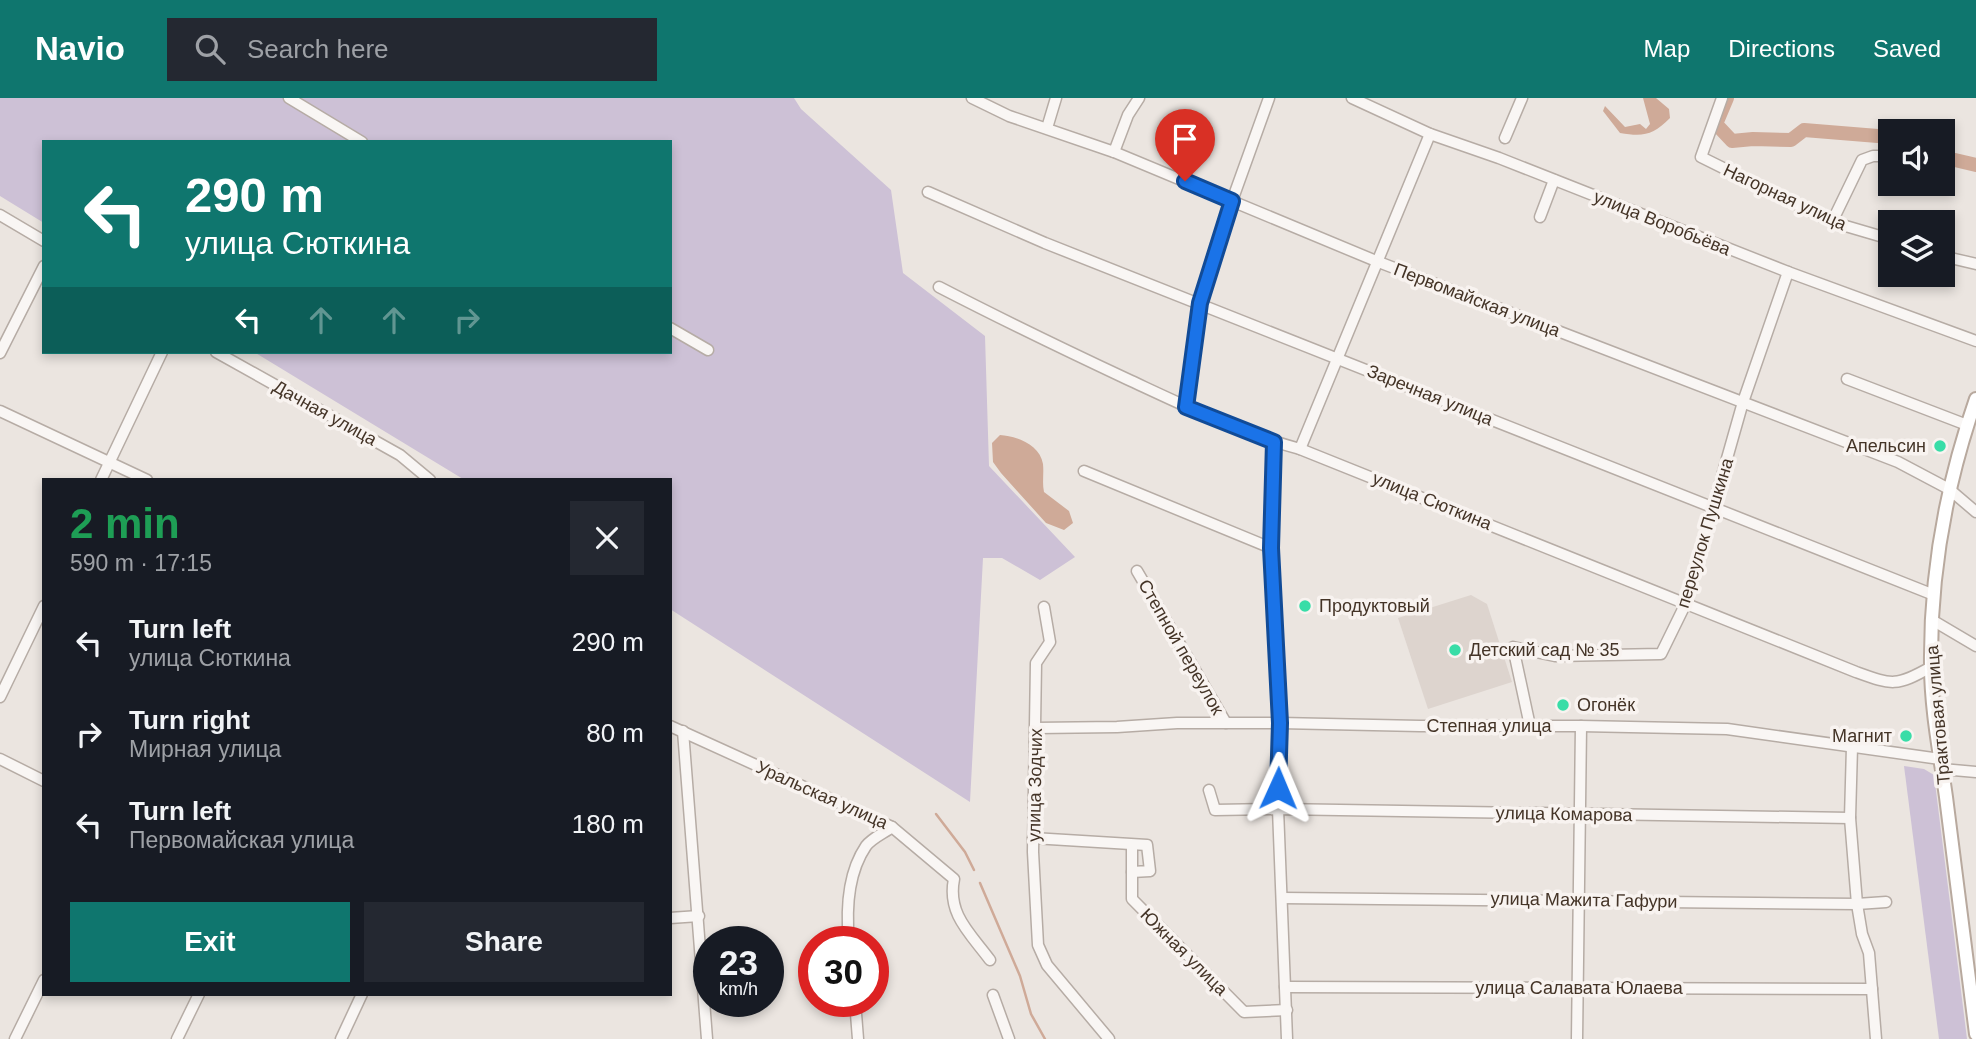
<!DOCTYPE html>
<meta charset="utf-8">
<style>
body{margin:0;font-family:Arial,sans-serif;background:#242831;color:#f1f3f6;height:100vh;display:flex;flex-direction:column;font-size:26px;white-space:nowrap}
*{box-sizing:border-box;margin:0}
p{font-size:23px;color:#9ea1a6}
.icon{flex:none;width:38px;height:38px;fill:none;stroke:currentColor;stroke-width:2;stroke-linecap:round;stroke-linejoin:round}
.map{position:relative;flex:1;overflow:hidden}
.side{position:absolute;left:42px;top:380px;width:630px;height:518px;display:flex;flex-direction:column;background:#171b24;border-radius:0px;box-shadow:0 4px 10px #0003}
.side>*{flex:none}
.hud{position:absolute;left:42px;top:42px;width:630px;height:214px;border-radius:0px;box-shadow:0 4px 10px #0003;background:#0f766e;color:#fff;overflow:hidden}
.tools{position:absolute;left:1878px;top:21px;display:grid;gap:14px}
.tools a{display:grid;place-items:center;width:77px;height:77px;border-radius:0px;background:#171b24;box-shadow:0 4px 10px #0003;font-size:35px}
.speed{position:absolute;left:693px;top:828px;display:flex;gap:14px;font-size:35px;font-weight:700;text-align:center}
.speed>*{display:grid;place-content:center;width:91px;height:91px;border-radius:50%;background:#171b24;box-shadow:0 4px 10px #0003;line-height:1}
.speed small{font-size:18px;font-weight:400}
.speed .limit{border:10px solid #d22;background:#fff;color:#111}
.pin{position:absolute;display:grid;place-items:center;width:60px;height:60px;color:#fff;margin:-72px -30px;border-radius:50% 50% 50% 0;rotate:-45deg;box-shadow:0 0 7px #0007}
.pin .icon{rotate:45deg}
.me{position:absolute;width:77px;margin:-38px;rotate:1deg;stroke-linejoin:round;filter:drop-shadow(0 0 5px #0008)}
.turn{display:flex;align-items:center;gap:24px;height:147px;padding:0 28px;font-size:32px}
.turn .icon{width:91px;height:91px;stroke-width:2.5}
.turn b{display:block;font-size:49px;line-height:60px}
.lanes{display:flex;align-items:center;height:66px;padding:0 28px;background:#0003;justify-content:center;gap:35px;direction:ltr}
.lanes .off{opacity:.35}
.round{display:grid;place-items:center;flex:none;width:74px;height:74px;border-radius:0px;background:#242831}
.head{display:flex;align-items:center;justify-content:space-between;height:119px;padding:0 28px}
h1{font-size:42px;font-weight:800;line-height:52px;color:#1e9e55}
.button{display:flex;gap:14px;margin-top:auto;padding:14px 28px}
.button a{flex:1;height:80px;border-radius:0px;background:#0f766e;color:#fff;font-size:28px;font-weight:800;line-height:80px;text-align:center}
.button a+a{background:#242831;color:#f1f3f6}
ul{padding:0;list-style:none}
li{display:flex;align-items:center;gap:21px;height:91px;padding:0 28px}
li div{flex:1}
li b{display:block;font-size:26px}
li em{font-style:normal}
header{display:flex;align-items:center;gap:42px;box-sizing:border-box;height:98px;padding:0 35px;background:#0f766e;color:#fff}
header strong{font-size:33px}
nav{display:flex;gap:38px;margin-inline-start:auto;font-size:24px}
.search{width:490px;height:63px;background:#242831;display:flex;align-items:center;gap:18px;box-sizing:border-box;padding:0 24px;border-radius:0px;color:#9ea1a6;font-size:26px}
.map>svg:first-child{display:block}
</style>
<header>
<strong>Navio</strong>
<div class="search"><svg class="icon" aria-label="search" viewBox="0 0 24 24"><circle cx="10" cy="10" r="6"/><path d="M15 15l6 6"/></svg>Search here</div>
<nav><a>Map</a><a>Directions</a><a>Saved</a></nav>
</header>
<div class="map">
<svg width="1976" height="941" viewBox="0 0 1976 941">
<rect width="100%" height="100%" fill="#ebe5e0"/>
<!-- built -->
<path fill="#ddd4ce" d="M1471,497L1487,506L1512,584L1428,611L1398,520Z"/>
<!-- green -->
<g fill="#cdc1d6">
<path d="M0,0H794L801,11L891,92L903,175L985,238L989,368L1075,459L1040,482L1002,460H983L970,704L670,511V382L463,381L254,254H670V44H44V125L0,98Z"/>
<path d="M1904,668L1924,671L1934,677L1967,941H1939Z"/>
</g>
<!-- water -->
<g fill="#cfaa98">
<path d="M1643,0H1656L1669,11L1670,20C1653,37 1644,39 1620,35L1603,13L1605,8L1625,29L1640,26L1646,31L1650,26Z"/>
<path d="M1000,337C1017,338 1040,347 1043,366C1044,376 1042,385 1044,394L1069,413L1073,425L1064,432L1046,425L1001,375L993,364L992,345Z"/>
</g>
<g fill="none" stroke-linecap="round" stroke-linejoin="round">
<!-- stream -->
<g stroke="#cfaa98" stroke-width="2.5">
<path d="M936,716L965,754L974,772"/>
<path d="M980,785L1020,878L1031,916L1045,941"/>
</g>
<!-- river -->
<g stroke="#cfaa98" stroke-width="14">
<path d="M1727,0L1716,26L1732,43L1753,41L1791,42L1804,32L1890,39"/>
<path d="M1942,59L1976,67"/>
</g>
<defs>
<g id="minor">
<path d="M289,0L362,44"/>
<path d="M972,0L1009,18L1114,54L1376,163L1898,364L1949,391L1976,414"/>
<path d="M1352,0L1430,36L1499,60L1788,174L1976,243"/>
<path d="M1722,0L1701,59L1832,124L1890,141"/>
<path d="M1047,30L1056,0"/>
<path d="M1505,40L1522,0"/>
<path d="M1114,54L1128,17L1139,0"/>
<path d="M928,94L1045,145L1934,497"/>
<path d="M0,117L44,143"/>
<path d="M1540,119L1554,82"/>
<path d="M1832,124L1862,62L1873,58H1890"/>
<path d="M1942,158L1976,166"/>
<path d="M939,189C1001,221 1063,251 1127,281C1183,307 1240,335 1300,351L1856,574C1892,587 1896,589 1931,569"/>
<path d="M670,230L708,252"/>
<path d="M216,254L400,357L430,382"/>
<path d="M0,255L44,168"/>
<path d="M1847,281L1967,327"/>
<path d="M1186,309L1200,205L1232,103L1269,0"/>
<path d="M0,313L147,382"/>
<path d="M1274,344L1271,450L1280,625L1278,711L1287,941"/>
<path d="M1300,351L1430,36"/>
<path d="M1084,373L1271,450"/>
<path d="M101,382L162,254"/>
<path d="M1137,473L1226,625"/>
<path d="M1044,509L1050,544L1036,565L1033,754L1038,847L1047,867L1109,941"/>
<path d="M1932,522L1976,548"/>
<path d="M0,599L44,508"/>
<path d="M670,628L892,729L954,781C947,816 970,835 990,862"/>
<path d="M1530,628L1513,549L1555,558L1661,556L1686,505L1743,304L1788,174"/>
<path d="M1036,630L1117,629L1177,625H1280L1420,628H1581L1727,631L1940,661"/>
<path d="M683,633L707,941"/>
<path d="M1852,649L1850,720L1857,806L1862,836L1869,855L1876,941"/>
<path d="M0,661L44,683"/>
<path d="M1942,671L1976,674"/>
<path d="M1209,692L1215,712L1278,711L1850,720"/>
<path d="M1033,740L1147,747L1150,773L1132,774"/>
<path d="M1132,748V801L1244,914L1287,912"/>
<path d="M1282,800L1857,806L1886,804"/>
<path d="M670,820L699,818"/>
<path d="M849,844C846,812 847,776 866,748C872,740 884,735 892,729"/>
<path d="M1285,889L1872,891"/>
<path d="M993,897L1009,941"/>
<path d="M855,903L858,941"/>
<path d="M15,941L44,882"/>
<path d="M177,941L199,896"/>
<path d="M341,941L362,896"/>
<path d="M1577,941L1581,628"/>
</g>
<path id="major" d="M1976,301C1946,387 1930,476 1931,567C1931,611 1940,656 1946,699C1956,778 1966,857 1976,936"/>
</defs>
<!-- minor casing -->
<use href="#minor" stroke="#b6aca5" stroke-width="13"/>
<!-- major casing -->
<use href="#major" stroke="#b8a99e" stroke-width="16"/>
<!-- minor -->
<use href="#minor" stroke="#f9f6f4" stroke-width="10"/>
<!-- major -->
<use href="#major" stroke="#fff" stroke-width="12"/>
</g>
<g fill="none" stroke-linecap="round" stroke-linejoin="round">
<defs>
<path id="route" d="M1185,83L1232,103L1200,205L1186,309L1274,344L1271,450L1280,625L1278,690"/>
</defs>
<!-- route casing -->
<use href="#route" stroke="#114b97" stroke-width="18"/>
<!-- route -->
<use href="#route" stroke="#1a73e8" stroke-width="12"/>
</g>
<!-- markers -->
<g fill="#38dda7" stroke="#f8f3f0" stroke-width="2.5">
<circle cx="1940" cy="348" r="7"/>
<circle cx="1305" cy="508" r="7"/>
<circle cx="1455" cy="552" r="7"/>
<circle cx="1563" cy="607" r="7"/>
<circle cx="1906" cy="638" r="7"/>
</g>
<g text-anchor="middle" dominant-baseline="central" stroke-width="7" stroke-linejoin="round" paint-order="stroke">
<!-- street labels -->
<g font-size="18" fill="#443427" stroke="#f8f3f0">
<text transform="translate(1785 99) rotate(25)">Нагорная улица</text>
<text transform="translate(1662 125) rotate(22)">улица Воробьёва</text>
<text transform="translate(1477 202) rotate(21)">Первомайская улица</text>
<text transform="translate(1430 297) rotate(22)">Заречная улица</text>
<text transform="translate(325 315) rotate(29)">Дачная улица</text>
<text transform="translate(1432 403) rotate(22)">улица Сюткина</text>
<text transform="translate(1705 435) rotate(-73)">переулок Пушкина</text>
<text transform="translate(1181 549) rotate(60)">Степной переулок</text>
<text transform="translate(1938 617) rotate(-95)">Трактовая улица</text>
<text x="1489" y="628">Степная улица</text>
<text transform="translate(1035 687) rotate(-89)">улица Зодчих</text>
<text transform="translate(822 697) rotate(24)">Уральская улица</text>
<text transform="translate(1564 716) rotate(1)">улица Комарова</text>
<text transform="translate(1584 802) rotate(1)">улица Мажита Гафури</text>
<text transform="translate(1184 854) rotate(45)">Южная улица</text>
<text x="1579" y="890">улица Салавата Юлаева</text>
</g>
<!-- poi labels -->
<g font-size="18" fill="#443427" stroke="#f8f3f0" text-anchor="start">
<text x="1926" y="348" text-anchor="end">Апельсин</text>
<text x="1319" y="508">Продуктовый</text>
<text x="1469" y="552">Детский сад № 35</text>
<text x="1577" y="607">Огонёк</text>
<text x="1892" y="638" text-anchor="end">Магнит</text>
</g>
</g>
</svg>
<div class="tools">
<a><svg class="icon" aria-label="sound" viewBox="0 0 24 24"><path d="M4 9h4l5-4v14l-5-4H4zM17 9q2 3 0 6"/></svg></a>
<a><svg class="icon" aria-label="layers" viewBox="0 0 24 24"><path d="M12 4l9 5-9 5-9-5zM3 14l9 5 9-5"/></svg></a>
</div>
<div class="speed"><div>23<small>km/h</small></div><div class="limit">30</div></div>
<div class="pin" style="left:1185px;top:83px;background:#d93025"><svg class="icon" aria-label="arrive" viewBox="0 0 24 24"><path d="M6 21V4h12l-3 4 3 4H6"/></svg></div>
<svg class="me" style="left:1278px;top:690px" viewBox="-20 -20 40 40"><path d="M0-17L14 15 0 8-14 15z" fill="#1a73e8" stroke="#fff" stroke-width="4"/></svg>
<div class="hud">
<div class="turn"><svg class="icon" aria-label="left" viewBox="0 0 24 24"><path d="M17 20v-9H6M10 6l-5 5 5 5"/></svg><div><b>290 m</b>улица Сюткина</div></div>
<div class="lanes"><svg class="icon" aria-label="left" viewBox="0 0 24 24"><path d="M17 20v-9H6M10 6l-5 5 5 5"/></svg><svg class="icon off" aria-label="ahead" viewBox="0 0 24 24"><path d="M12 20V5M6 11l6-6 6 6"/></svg><svg class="icon off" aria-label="ahead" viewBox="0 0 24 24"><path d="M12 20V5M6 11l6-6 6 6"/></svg><svg class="icon off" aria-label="right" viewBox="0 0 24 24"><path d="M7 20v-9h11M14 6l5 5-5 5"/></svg></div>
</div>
<section class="side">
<div class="head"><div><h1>2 min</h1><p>590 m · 17:15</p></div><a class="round"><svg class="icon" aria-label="close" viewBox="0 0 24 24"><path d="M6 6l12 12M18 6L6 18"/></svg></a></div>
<ul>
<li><svg class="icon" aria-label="left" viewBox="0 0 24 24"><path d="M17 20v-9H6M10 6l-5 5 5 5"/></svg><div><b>Turn left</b><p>улица Сюткина</p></div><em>290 m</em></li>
<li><svg class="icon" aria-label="right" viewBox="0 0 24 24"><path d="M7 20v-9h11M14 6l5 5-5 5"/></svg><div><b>Turn right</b><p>Мирная улица</p></div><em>80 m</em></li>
<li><svg class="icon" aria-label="left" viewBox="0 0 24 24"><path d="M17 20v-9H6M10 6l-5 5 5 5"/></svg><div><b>Turn left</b><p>Первомайская улица</p></div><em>180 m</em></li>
</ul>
<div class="button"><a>Exit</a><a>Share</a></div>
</section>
</div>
